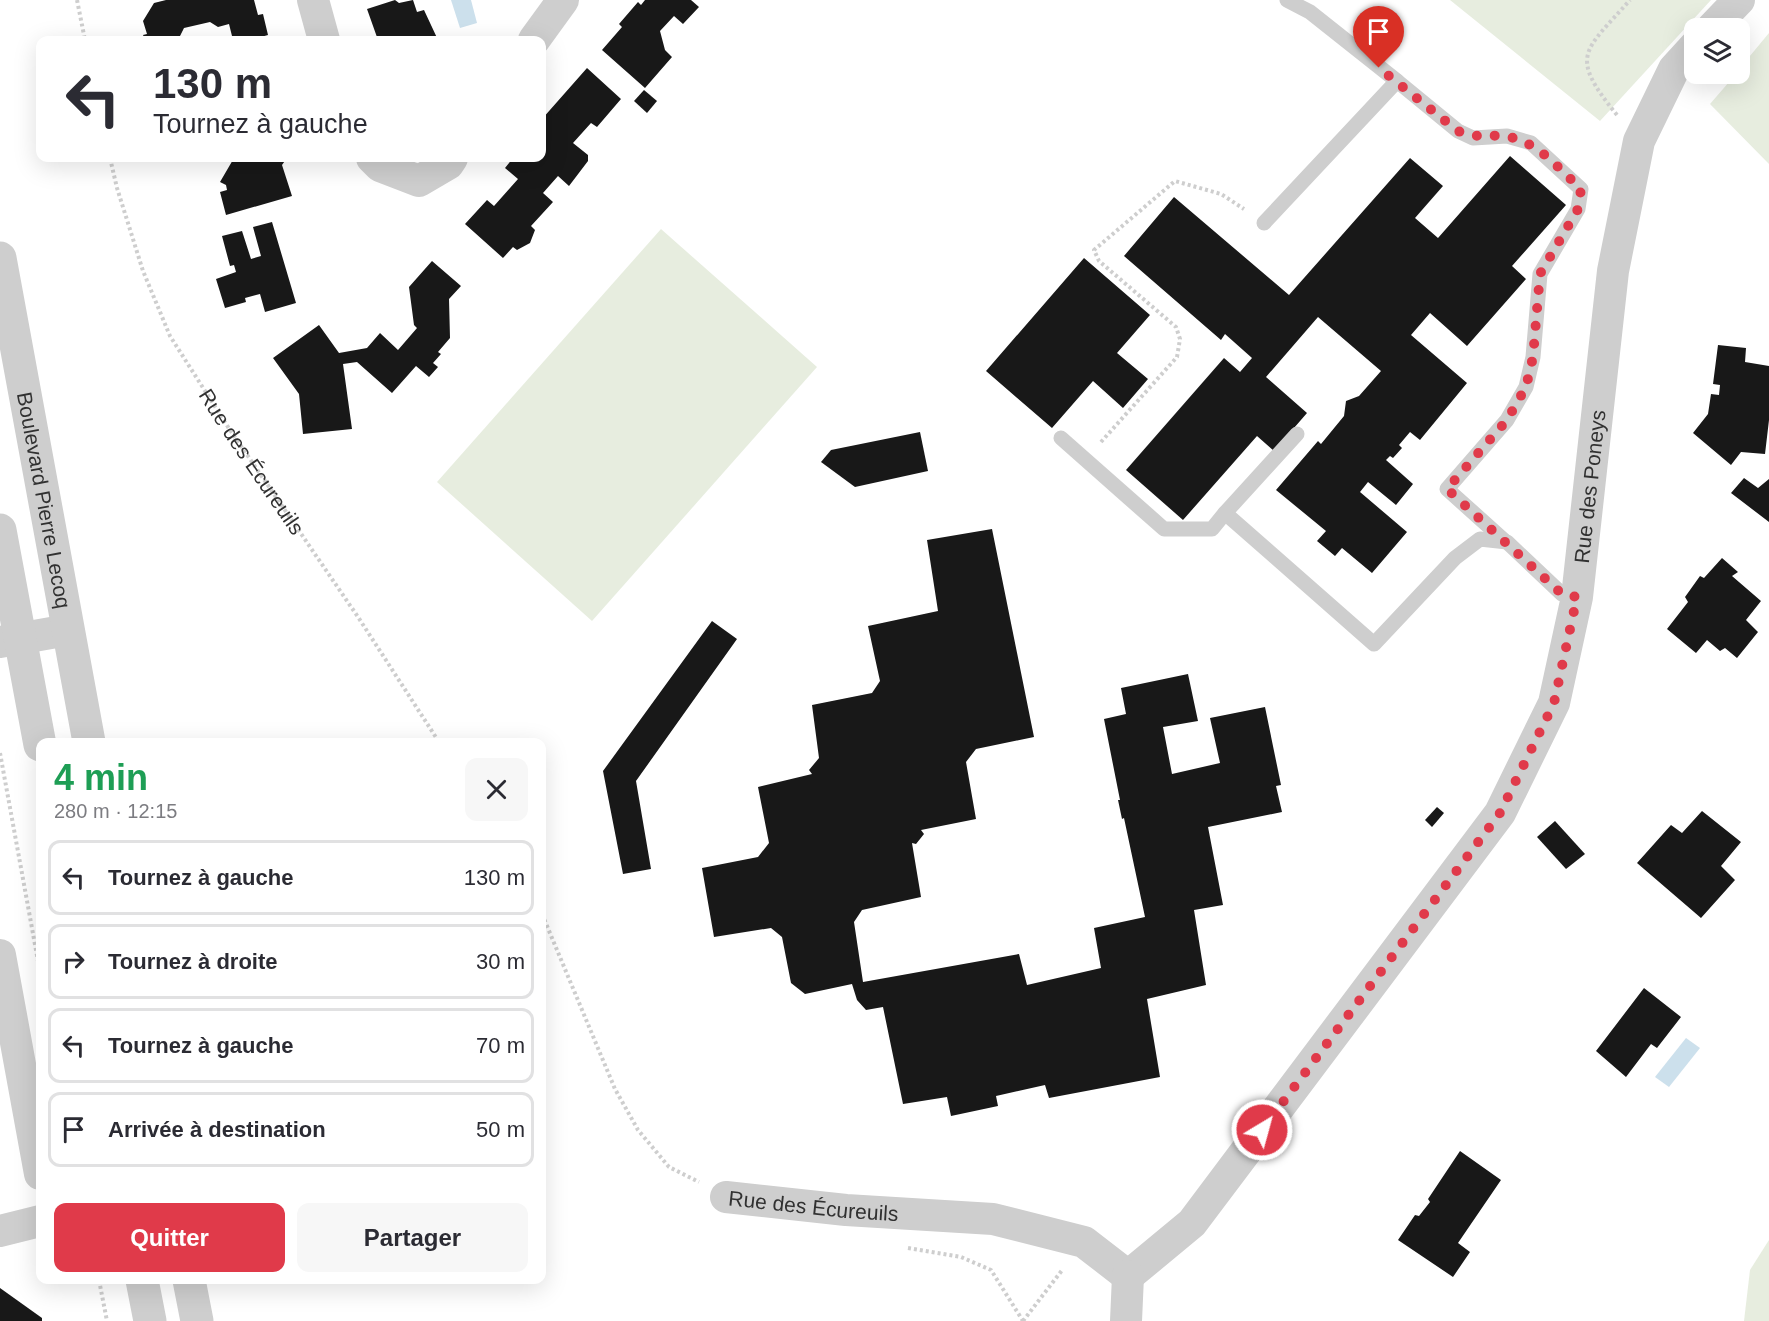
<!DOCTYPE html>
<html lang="fr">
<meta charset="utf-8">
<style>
body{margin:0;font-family:Arial,sans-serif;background:#f7f7f7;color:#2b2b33;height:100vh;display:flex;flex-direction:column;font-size:22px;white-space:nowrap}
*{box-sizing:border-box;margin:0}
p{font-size:20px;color:#7c7c81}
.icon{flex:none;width:33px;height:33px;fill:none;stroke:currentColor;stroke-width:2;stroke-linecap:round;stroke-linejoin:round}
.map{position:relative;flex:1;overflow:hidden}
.drawer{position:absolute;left:36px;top:738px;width:510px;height:546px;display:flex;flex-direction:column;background:#fff;border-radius:12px;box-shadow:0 6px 24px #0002}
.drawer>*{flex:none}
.hud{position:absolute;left:36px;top:36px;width:510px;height:126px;border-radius:12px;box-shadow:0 6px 24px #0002;background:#fff;color:#2b2b33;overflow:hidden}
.fabs{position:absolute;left:1684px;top:18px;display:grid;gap:12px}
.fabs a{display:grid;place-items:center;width:66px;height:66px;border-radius:12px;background:#fff;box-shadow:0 6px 24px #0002;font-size:30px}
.pin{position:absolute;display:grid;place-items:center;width:51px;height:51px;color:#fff;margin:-62px -26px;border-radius:50% 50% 50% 0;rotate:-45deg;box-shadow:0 0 6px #0007}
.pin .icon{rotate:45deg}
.me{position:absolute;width:66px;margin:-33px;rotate:37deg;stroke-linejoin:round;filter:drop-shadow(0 0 4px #0008)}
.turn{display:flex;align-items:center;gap:21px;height:126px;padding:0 18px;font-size:27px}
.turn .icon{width:78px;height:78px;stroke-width:2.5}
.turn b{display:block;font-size:42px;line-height:51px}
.round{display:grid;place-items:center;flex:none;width:63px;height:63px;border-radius:12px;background:#f7f7f7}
.head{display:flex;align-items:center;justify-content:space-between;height:102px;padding:0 18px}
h1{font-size:36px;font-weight:800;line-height:45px;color:#1e9e55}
.primary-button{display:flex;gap:12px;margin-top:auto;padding:12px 18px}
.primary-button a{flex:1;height:69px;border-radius:12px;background:#e03a4a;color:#fff;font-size:24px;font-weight:800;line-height:69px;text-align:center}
.primary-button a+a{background:#f7f7f7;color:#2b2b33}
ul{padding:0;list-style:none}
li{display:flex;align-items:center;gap:18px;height:75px;margin:0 12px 9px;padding:0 6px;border:3px solid #e1e1e2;border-radius:12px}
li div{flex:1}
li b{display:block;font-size:22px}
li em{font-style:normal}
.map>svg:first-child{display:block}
</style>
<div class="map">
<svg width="1769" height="1321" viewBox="0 0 1769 1321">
<rect width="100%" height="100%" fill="#fff"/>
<!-- green -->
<g fill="#e7eddf">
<path d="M1450,0H1711L1600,121Z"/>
<path d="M1769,33V164L1710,104L1736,74H1740V68Z"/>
<path d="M661,229L817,367L592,621L437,482Z"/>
<path d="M1769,1240V1321H1744L1750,1270Z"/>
</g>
<!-- water -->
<g fill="#cce0ec">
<path d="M451,0H471L477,23L460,28Z"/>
<path d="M1686,1038L1700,1048L1669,1087L1655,1077Z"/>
</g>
<!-- building -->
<g fill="#181818">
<path d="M166,0H254L258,15L263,14L268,35L250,40H233L229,24L218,27L210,22L184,28L178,40H145L143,35L147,34L143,21L154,3Z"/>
<path d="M395,0L399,3L413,0L417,12L424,10L438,40H378L367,9Z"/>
<path d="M645,0H691L699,7L683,24L674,16L660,31L665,50L672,57L645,88L602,50L622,27L619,24L638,2L641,5Z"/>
<path d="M587,68L621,99L597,127L591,123L573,143L588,155V161L569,186L558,176L543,193L553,202L531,226L535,230L530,243L517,250L513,247L503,258L465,224L487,200L494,206L518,179L505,168L513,158H542V140L545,137L542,134V119Z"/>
<path d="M644,90L657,101L647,113L634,101Z"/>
<path d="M1510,156L1566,205L1512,266L1526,279L1467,346L1430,313L1411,335L1467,383L1420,440L1410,432L1399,445L1402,448L1393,458L1390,456L1386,460L1413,484L1396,505L1368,482L1360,492L1407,532L1372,573L1342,548L1335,556L1317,541L1326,531L1276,490L1318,441L1321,444L1344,416L1346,401L1359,396L1381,371L1318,317L1266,377L1307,413L1274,451L1257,436L1183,520L1126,470L1224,358L1240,372L1252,358L1225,334L1221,340L1124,256L1174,197L1289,295L1410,158L1443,186L1415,218L1438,238Z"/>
<path d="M234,158H287L282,165L292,196L226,215L220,192L227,190L226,185L220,182Z"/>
<path d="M272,222L296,303L265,312L260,294L245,298L246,302L225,308L216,279L236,272L234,265L230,266L222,236L242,231L251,259L261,256L253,227Z"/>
<path d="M1084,258L1150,315L1117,353L1148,379L1123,408L1093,381L1052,428L986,371Z"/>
<path d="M432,261L461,286L449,299L450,338L438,352L441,354L433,363L438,367L429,377L416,366L392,393L357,362L343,364L352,429L303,434L299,394L273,358L319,325L339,353L367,348L380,333L398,350L417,328L414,325L409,287Z"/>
<path d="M1718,345L1746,348L1745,362L1769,366V420L1765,454L1741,452L1731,465L1693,433L1708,414L1711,394L1719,395L1720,385L1713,384Z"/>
<path d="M920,432L928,471L855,487L821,462L831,450Z"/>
<path d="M1744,478L1758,488L1769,479V522L1731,493Z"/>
<path d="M992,529L1034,737L976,749L966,762L976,819L921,830L924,834L916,844L912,843L921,897L862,910L854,922L863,982L1019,954L1027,985L1101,968L1094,928L1145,917L1124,818L1122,819L1118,800H1120L1104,719L1126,714L1121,688L1188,674L1198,721L1163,727L1172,774L1220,763L1210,718L1265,707L1281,785L1276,786L1282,812L1208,827L1223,905L1194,910L1206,985L1147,999L1160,1077L1049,1098L1045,1085L996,1096L998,1106L951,1116L947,1097L903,1104L883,1007L866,1010L857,1000L852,984L805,994L791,983L782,937L771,928L714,937L702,868L758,857L769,843L758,787L812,774L809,770L819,758L812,705L872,693L880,681L868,626L938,611L927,540Z"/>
<path d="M1722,558L1738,572L1732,576L1761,601L1746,620L1758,632L1737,658L1725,648L1720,651L1707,640L1696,653L1667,629L1688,602L1685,597L1700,576L1704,578Z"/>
<path d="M712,621L737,639L636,781L651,869L623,874L603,771Z"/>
<path d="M1437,807L1444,813L1432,827L1425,820Z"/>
<path d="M1702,811L1741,842L1721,866L1735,880L1701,918L1637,863L1671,825L1682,833Z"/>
<path d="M1555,821L1585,854L1566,869L1537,837Z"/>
<path d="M1644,988L1681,1017L1657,1048L1651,1044L1626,1077L1596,1051Z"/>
<path d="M1460,1151L1501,1180L1458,1243L1470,1252L1453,1277L1398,1240L1415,1215L1419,1216L1430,1202L1428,1199Z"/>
<path d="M0,1288L42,1318V1321H0Z"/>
</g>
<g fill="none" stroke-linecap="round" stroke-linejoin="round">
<!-- path -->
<g stroke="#cecece" stroke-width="4" stroke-dasharray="3 3" stroke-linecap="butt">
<path d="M77,0L85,40"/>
<path d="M1617,115C1568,55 1584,52 1630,0"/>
<path id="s1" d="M110,158L117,188L143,271L170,336L228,427L358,617L439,742"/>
<path d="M1101,442L1177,357L1180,339L1176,327L1099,261L1094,250L1175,181L1221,194L1244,209"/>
<path d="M0,753L40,972"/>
<path d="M542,914L615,1089L638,1130L669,1167L699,1182"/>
<path d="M908,1248L961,1257L991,1270L1023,1321"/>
<path d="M99,1280L107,1321"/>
<path d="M1023,1321L1063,1269"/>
</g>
<!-- service -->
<g stroke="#cecece" stroke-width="15">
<path d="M1287,0L1310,12L1397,81"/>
<path d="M1264,223L1397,81L1458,131L1473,138L1507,136L1531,143L1581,189L1578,209L1540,274L1533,357L1526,387L1507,420L1447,489L1506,542"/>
<path d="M1297,434L1225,513L1374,644L1455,558L1480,539L1507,542L1562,594L1577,597"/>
<path d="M1061,438L1164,529H1212L1225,513"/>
</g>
<!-- minor -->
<g stroke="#cecece" stroke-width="32">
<path d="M313,0L324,40"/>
<path d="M1712,28L1739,0"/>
<path d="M534,40L563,0"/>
<path d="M372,158L380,166L419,181L448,164L452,158"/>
<path d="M0,642L68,630"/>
<path d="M0,955L40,1174"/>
<path id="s2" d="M726,1197L846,1210L993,1219L1084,1242L1128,1276"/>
<path d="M0,1231L40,1221"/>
<path id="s3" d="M1128,1276L1192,1223L1500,813L1554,703L1577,597L1613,271L1639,141L1674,69L1695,46"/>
<path d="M1126,1321L1128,1276"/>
</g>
<!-- tertiary -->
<g stroke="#cecece" stroke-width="33">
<path id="s4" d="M0,258L89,742"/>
<path d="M0,530L40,745"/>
<path d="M142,1280L150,1321"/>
<path d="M189,1280L197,1321"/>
</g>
</g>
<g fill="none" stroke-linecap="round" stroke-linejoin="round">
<!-- route -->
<path stroke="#e03a4a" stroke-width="10" stroke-dasharray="0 18" d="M1262,1130L1500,813L1554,703L1577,597L1562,594L1447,489L1507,420L1526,387L1533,357L1540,274L1578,209L1581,189C1559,169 1539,143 1509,137C1490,133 1478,140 1458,131L1379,68"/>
</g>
<g text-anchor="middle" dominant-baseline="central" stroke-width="6" stroke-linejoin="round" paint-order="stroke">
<!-- street labels -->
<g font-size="21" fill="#313131" stroke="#fff">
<text stroke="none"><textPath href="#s1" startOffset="338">Rue des Écureuils</textPath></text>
<text stroke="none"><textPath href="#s3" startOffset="938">Rue des Poneys</textPath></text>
<text stroke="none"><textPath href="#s4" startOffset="246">Boulevard Pierre Lecoq</textPath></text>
<text stroke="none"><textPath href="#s2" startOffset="88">Rue des Écureuils</textPath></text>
</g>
</g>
</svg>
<div class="fabs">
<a><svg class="icon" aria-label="layers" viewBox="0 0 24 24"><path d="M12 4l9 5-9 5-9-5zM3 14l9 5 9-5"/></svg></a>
</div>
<div class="pin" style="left:1379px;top:68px;background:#d93025"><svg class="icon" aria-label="arrive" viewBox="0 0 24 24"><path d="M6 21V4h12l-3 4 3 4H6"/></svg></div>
<svg class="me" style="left:1262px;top:1130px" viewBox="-20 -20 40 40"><circle r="17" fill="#e03a4a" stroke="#fff" stroke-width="3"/><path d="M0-11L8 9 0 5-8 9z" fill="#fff"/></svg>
<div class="hud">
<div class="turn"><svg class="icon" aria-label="left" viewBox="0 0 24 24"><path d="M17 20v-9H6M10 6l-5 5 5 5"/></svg><div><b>130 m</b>Tournez à gauche</div></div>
</div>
<section class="drawer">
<div class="head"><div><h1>4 min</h1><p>280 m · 12:15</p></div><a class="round"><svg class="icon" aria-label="close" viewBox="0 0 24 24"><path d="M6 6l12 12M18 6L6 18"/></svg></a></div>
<ul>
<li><svg class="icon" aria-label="left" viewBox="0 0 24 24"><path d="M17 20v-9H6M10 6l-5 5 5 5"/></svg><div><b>Tournez à gauche</b></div><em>130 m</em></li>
<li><svg class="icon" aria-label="right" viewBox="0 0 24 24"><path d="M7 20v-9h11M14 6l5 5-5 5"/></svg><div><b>Tournez à droite</b></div><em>30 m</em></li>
<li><svg class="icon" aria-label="left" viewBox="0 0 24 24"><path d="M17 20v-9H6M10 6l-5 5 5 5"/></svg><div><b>Tournez à gauche</b></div><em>70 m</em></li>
<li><svg class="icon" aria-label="arrive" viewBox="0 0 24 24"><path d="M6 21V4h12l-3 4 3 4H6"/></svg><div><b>Arrivée à destination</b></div><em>50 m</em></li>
</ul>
<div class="primary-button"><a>Quitter</a><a>Partager</a></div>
</section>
</div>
